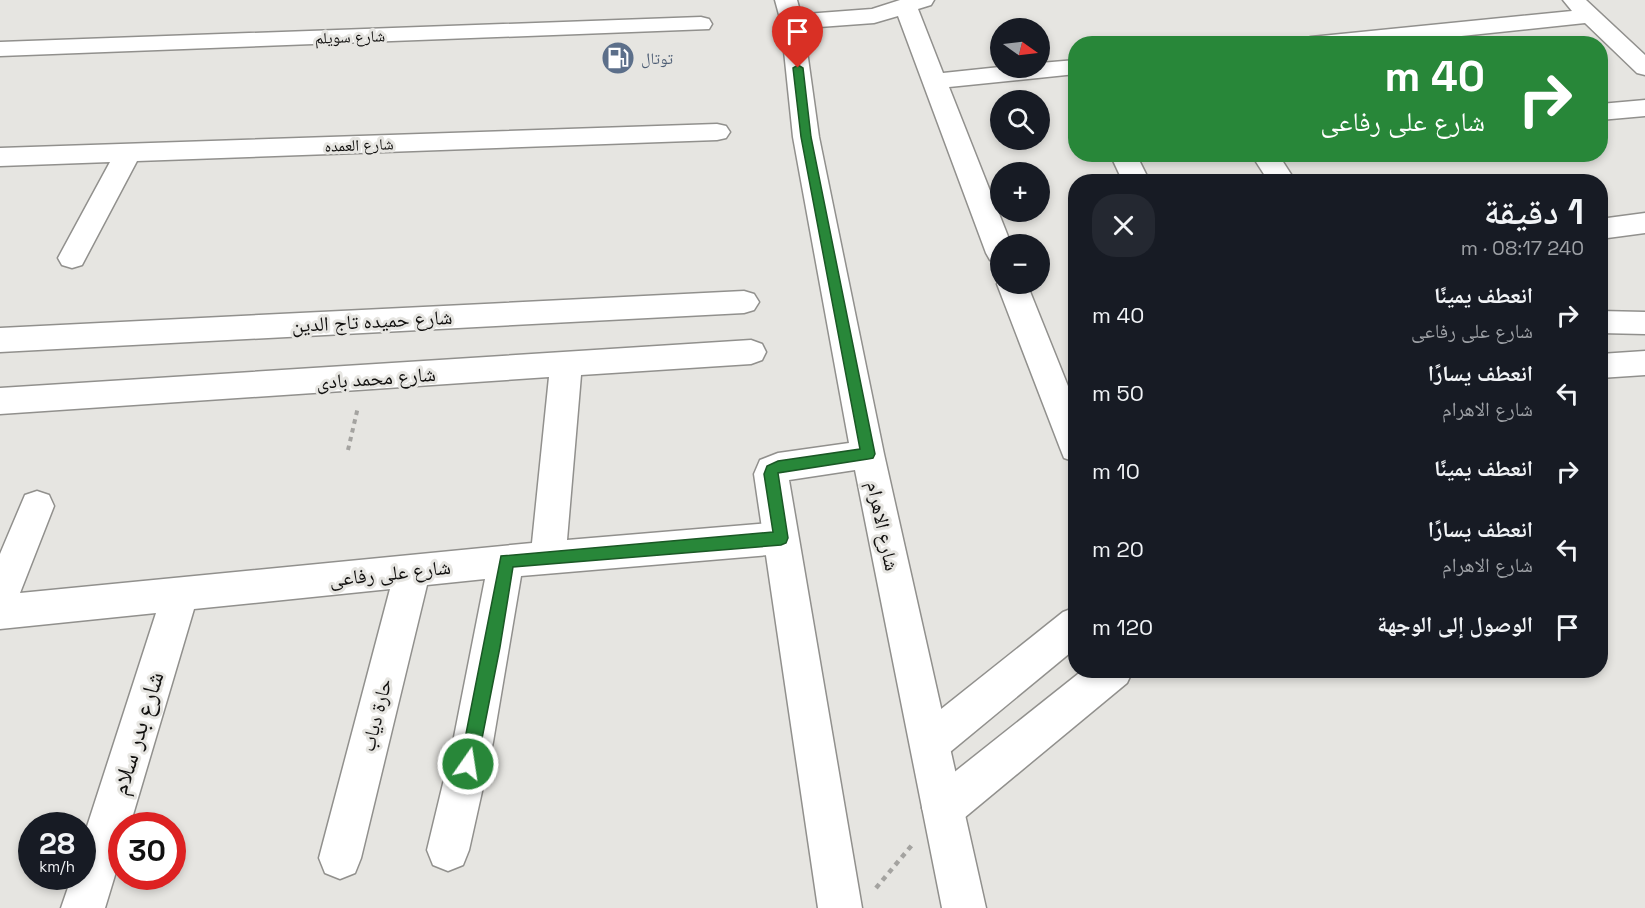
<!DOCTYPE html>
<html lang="ar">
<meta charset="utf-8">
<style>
body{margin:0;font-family:"Space Grotesk","Noto Naskh Arabic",sans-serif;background:#242831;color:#f1f3f6;direction:rtl;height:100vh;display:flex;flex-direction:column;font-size:22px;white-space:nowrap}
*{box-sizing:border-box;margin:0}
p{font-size:20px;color:#9ea1a6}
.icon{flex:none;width:33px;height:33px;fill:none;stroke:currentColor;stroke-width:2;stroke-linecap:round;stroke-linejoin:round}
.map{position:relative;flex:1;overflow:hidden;direction:ltr}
.side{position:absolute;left:1068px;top:174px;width:540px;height:504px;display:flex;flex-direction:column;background:#171b24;border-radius:24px;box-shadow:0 3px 9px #0003;direction:rtl}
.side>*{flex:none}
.guide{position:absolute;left:1068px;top:36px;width:540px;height:126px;border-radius:24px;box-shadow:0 3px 9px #0003;direction:rtl;background:#288739;color:#fff;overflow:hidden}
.needle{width:39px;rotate:104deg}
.buttons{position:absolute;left:990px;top:18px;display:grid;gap:12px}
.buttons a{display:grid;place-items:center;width:60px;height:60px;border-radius:50%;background:#171b24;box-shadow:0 3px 9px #0003;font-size:30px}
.speed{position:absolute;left:18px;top:812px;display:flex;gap:12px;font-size:30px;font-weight:700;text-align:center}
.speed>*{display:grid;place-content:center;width:78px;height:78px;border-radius:50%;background:#171b24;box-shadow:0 3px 9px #0003;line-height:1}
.speed small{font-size:15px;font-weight:400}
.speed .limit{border:9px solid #d22;background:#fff;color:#111}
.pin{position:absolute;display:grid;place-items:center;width:51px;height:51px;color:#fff;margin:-62px -26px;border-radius:50% 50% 50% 0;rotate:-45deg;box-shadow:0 0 6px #0007}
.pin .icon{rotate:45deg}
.me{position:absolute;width:66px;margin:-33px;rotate:13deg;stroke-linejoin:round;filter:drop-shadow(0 0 4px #0008)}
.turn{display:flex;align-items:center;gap:21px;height:126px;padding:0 24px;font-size:27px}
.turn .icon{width:78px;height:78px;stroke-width:2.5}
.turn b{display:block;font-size:42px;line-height:51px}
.round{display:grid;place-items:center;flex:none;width:63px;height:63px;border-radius:24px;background:#242831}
.overview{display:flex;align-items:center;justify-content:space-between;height:102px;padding:0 24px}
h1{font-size:36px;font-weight:600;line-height:45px}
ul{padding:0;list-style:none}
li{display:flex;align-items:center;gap:18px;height:78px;padding:0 24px}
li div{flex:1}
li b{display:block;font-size:22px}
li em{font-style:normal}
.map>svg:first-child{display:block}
</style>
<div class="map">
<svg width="1645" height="908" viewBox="0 0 1645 908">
<rect width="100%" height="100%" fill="#e6e5e1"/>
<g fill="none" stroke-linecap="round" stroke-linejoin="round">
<defs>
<g id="minor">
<path d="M900,0H934L931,5L918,9L943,73L1000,67L1040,68V63L1076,60V74L949,87L1011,244H1000V263L990,260L986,253L898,16L874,23L792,29L784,27L781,22L784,17L792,15L872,9Z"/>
<path d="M1563,0H1586L1645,55V75L1637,73L1585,23L1385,44H1300L1303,39L1311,37L1572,11Z"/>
<path d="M701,17L709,19L712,24L709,29L0,56V42Z"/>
<path d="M1645,100V116L1600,120V104Z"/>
<path d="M717,124L726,126L730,132L726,138L717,140L137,161L82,265L72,268L62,265L58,258L110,162L0,166V148Z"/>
<path d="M1110,154H1136L1150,182H1123Z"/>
<path d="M1251,154H1278L1296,182H1269Z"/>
<path d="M1645,213V233L1600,239V219Z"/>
<path d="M1000,279V284H1027L1076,406V462L1064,458L1060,448L997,284Z"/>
<path d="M744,291L754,294L759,302L754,310L744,313L0,352V328Z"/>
<path d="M1600,311L1645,312V334L1600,333Z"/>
<path d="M751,340L762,344L766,352L762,360L751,364L581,375L567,540L781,522L793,527L798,538L793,549L781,554L521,576L493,742L469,850L463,865L448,871L433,865L427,850L453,742L485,579L427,585L361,858L355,873L340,879L325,873L319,858L390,589L194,609L130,825H122V852L105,908H61L72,876H82V842L156,613L0,629V554L25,495L37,491L49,495L54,506L20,593L532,543L549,377L0,414V388Z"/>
<path d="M1645,351V375L1600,378V354Z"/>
<path d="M1076,607V648L944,757L930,763L916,757L910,743L916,729L1063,612Z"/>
<path d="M1083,670H1133L1127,683L958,823L943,829L928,823L922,808L928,793Z"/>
</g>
<path id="major" d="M775,0H797L803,22L819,137L884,454L986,908H942L855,470L789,480L862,908H818L754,474L760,460L778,453L849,443L793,137L781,22Z"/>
</defs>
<!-- minor casing -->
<use href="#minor" stroke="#91908d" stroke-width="3"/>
<!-- major casing -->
<use href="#major" stroke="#91908d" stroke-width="3"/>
<!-- path-far1 -->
<path stroke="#a4a3a0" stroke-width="4" stroke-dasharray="4.5 4.5" stroke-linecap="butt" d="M348,450L358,407"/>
<!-- path -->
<path stroke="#a4a3a0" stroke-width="4.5" stroke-dasharray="5 5" stroke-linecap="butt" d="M876,888L912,845"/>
<!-- minor -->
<use href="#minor" fill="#fff" fill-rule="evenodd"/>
<!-- major -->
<use href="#major" fill="#fff" fill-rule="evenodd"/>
</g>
<!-- route -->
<path fill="#288739" stroke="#1a5825" stroke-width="1.5" d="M798,65L803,68L811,137L875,454L873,458L868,459L778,473L788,538L786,543L781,545L513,567L500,647L477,764L474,770L468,772L462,770L460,764L501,556L773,532L764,474L767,466L778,461L860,449L801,137L793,68Z"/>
<!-- icons -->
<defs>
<symbol id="fuel-disc" viewBox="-11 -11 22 22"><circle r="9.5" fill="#5c6f8a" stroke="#e6e5e1"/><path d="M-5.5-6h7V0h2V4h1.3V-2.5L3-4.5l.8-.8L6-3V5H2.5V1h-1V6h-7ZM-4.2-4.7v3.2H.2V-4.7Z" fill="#fff"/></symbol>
</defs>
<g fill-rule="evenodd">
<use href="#fuel-disc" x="599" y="39" width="38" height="38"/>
</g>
<g text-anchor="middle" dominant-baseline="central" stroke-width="6" stroke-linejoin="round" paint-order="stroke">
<!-- far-street labels -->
<g font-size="16" fill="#100f0e" stroke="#e6e5e1">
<text transform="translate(350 37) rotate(-2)">شارع سويلم</text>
<text transform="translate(359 145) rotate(-2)">شارع العمده</text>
</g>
<!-- far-service labels -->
<g font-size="16" fill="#4e5e75" stroke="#e6e5e1" text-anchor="start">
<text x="641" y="58">توتال</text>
</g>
<!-- street labels -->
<g font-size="20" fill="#100f0e" stroke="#e6e5e1">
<text transform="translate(372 321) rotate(-3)">شارع حميده تاج الدين</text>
<text transform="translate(376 378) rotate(-4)">شارع محمد بادى</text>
<text transform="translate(883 526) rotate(78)">شارع الاهرام</text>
<text transform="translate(390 573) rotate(-6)">شارع على رفاعى</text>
<text transform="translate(376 715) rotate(-76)">حارة دياب</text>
</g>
<!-- near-street labels -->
<g font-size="24" fill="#100f0e" stroke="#e6e5e1">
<text transform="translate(137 733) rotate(-73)">شارع بدر سلام</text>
</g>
</g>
</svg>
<div class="buttons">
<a><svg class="needle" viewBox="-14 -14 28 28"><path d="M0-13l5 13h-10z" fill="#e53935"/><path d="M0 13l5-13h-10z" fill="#9ea1a6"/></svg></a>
<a><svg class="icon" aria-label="search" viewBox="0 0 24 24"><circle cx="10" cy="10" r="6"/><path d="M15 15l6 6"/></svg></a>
<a>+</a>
<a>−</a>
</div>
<div class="speed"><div>28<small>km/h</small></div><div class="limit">30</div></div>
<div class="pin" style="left:798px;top:68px;background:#d93025"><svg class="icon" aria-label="arrive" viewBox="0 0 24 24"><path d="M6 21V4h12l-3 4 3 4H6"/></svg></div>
<svg class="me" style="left:468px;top:764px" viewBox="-20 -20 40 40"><circle r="17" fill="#288739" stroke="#fff" stroke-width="3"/><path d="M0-11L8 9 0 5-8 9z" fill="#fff"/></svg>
<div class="guide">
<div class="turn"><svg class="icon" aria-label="right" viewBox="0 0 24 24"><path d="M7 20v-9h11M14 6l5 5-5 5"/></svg><div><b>40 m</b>شارع على رفاعى</div></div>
</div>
<section class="side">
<div class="overview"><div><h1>1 دقيقة</h1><p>240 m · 08:17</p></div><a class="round"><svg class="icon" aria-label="close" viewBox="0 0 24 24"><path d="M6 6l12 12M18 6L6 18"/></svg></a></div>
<ul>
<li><svg class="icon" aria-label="right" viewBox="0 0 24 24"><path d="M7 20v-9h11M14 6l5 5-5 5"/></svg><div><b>انعطف يمينًا</b><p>شارع على رفاعى</p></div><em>40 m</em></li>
<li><svg class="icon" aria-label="left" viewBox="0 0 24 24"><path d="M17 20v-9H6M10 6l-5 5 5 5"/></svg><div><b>انعطف يسارًا</b><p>شارع الاهرام</p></div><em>50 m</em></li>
<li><svg class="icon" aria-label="right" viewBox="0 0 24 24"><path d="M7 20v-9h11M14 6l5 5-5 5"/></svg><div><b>انعطف يمينًا</b></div><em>10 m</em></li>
<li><svg class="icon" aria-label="left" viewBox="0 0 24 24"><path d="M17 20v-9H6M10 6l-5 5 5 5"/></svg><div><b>انعطف يسارًا</b><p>شارع الاهرام</p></div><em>20 m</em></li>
<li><svg class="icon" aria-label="arrive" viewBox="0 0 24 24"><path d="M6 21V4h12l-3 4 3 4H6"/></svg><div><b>الوصول إلى الوجهة</b></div><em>120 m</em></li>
</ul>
</section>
</div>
